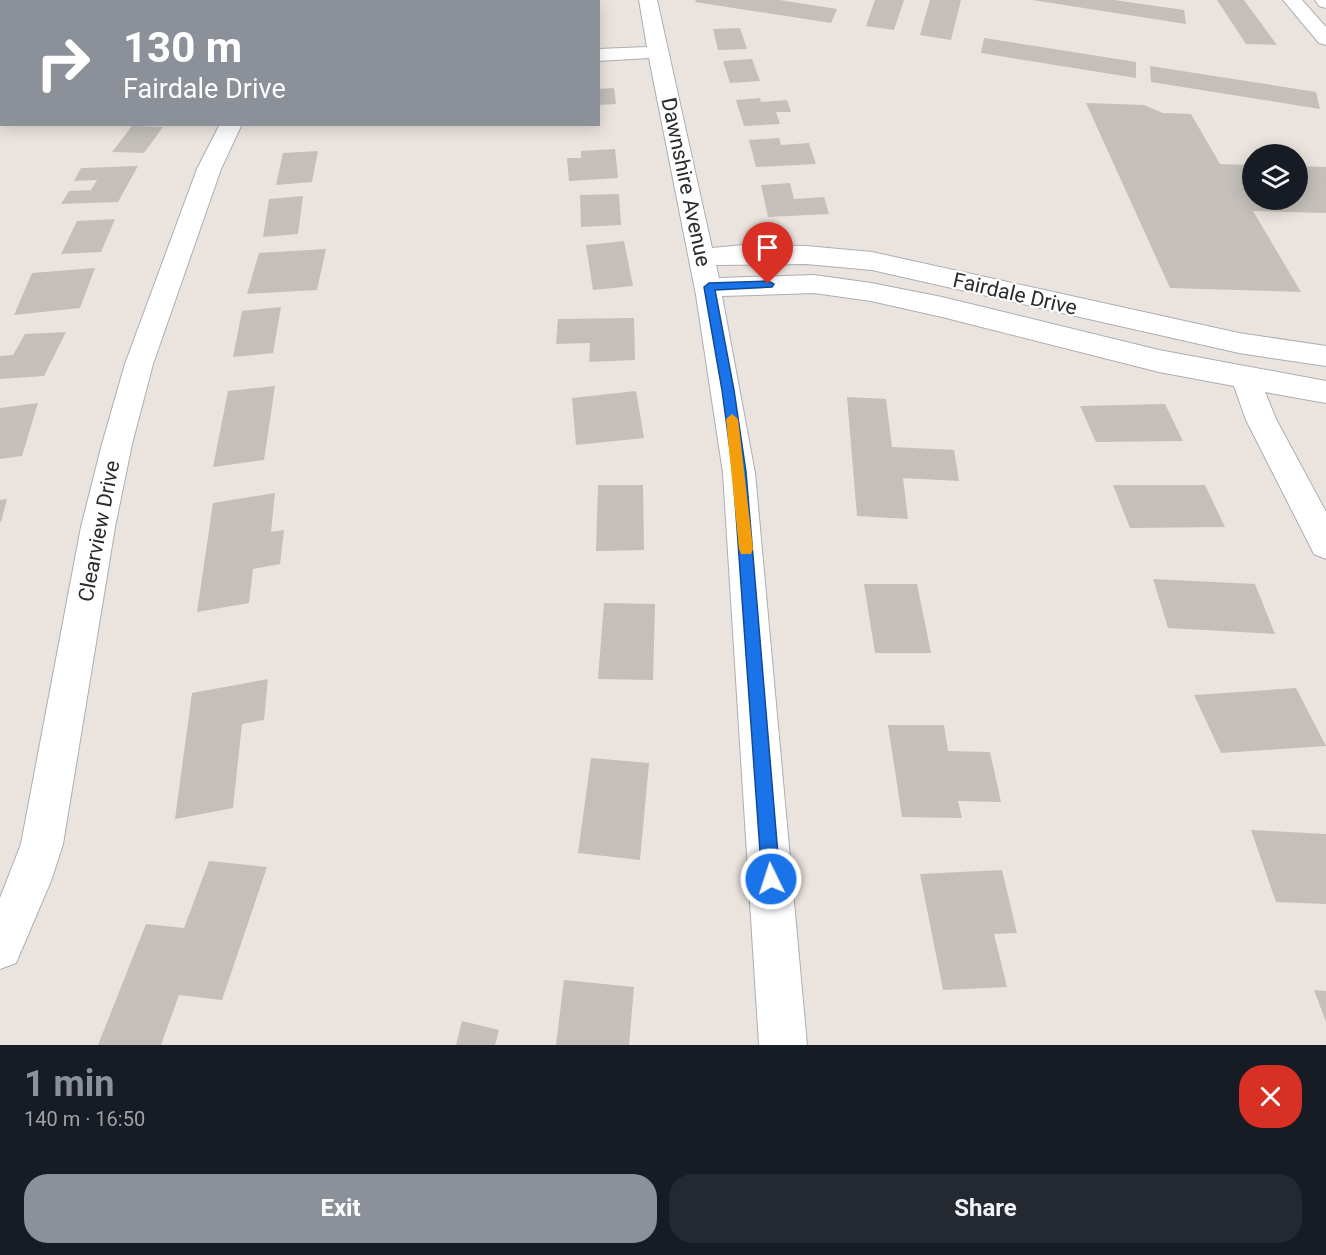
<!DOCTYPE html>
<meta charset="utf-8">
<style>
body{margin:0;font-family:Roboto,sans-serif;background:#242831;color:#f1f3f6;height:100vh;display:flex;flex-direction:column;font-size:22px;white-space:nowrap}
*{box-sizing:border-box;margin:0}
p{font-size:20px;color:#9ea1a6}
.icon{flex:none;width:33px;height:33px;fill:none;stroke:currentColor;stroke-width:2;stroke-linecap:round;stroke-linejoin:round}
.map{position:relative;height:1045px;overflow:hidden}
.details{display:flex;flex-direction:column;background:#171b24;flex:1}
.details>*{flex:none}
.hud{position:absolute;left:0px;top:0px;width:600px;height:126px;box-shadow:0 3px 15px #0003;background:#8c9099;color:#fff;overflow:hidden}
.tools{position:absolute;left:1242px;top:144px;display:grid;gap:12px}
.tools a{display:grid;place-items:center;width:66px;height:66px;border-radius:50%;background:#171b24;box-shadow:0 3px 15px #0003;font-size:30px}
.pin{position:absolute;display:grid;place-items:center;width:51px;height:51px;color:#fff;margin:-62px -26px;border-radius:50% 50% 50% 0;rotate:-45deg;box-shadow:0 0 6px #0007}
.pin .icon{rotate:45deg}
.me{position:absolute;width:66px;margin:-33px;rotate:356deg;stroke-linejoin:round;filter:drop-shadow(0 0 4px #0008)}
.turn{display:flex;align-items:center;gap:21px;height:126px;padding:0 24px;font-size:27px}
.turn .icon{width:78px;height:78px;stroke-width:2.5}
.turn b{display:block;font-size:42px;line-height:51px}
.round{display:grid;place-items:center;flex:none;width:63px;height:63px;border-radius:24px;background:#242831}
.head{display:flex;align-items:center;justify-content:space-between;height:102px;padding:0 24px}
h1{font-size:36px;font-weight:700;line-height:45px;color:#8c9099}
.cta{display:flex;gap:12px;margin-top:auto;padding:12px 24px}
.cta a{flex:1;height:69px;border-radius:24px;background:#8c9099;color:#fff;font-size:24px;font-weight:700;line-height:69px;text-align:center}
.cta a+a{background:#242831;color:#f1f3f6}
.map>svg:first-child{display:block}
</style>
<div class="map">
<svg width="1326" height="1045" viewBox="0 0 1326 1045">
<rect width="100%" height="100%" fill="#ebe4de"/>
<!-- building -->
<g fill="#c4bfba">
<path d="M696,0H780L837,9L831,23L695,2Z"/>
<path d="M875,0H904L894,30L866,26Z"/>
<path d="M930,0H961L951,40L920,35Z"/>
<path d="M1032,0H1114L1184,10L1186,24Z"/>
<path d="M1217,0H1244L1277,45L1246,44Z"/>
<path d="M740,28L747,49L718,50L713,29Z"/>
<path d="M984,38L1136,62V78L981,53Z"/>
<path d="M752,59L760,81L730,83L723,61Z"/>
<path d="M1150,66L1316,92L1320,109L1151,82Z"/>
<path d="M614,88L616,104L598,105V89Z"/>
<path d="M760,98L761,102L787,100L791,112H776L780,124L744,126L736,100Z"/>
<path d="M1086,103L1144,105L1163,113L1191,114L1220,164L1252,165V200H1298V166L1326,167V213L1253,211L1301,292L1170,288Z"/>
<path d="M132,126L163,127L144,153L112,152Z"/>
<path d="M779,138L781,145L809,143L816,164L756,167L749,140Z"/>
<path d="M615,149L618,178L569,181L567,158H581V151Z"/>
<path d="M318,151L312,182L276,185L283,153Z"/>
<path d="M138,166L118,202L61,204L69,191L91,190L97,180L74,181L81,168Z"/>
<path d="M790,183L794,199L824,197L829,214L768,217L761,185Z"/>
<path d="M619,194L621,225L581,227L580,195Z"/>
<path d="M303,196L298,234L263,237L269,199Z"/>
<path d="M115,219L101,252L61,254L77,221Z"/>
<path d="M624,241L633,286L593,290L586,245Z"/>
<path d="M326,249L317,290L247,294L259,253Z"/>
<path d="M95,268L80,308L14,315L32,273Z"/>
<path d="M281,307L273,353L233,357L242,311Z"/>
<path d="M634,318L635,360L589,362L590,343L556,344L558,319Z"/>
<path d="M66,332L44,376L0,379V356L13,355L25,334Z"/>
<path d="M275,386L264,460L213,467L228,391Z"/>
<path d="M636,391L644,438L576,445L572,398Z"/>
<path d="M847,397L886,399L892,447L954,450L959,481L903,478L908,519L857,516Z"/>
<path d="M38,403L22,456L0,459V408Z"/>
<path d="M1165,404L1183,441L1096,442L1080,406Z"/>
<path d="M598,485H643L644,550L596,551Z"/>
<path d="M1113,485H1205L1225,527L1130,528Z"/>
<path d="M275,493L271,532L284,530L280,564L253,569L249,603L197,612L213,503Z"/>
<path d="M7,499L1,522H0V500Z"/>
<path d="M1153,579L1255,584L1275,634L1168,628Z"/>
<path d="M864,584H917L931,653H875Z"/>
<path d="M604,603L655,604L653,680L598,679Z"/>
<path d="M268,679L264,720L242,724L233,808L175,819L192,693Z"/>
<path d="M1296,688L1326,746L1221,753L1194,695Z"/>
<path d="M888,725H944L948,751L990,752L1001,802L958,801L962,818L902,817Z"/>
<path d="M591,758L649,763L640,860L578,853Z"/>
<path d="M1251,830L1326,834V904L1276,902Z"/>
<path d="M209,861L267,867L222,1000L179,995L161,1045H98L146,924L184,928Z"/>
<path d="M1002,870L1017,933L994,934L1007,987L943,990L920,874Z"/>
<path d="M564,980L634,987L629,1045H556Z"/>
<path d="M1314,990L1326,991V1022Z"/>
<path d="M462,1021L499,1030L495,1045H456Z"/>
</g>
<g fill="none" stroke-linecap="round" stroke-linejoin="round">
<defs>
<g id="minor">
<path d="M99,0H124L125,2H100Z"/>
<path d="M639,0H657L712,248L744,245L806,246L872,252L1239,333L1326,346V366L1239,353L872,270L806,264L716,265L719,278L814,275L871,283L942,297L1159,350L1326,381V403L1265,392L1276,419L1326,512V559L1314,554L1246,420L1234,386L1159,372L942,317L871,301L814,293L722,296L755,473L807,1045H759L723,473L696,295L649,58L598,61V49L647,47Z"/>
<path d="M220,124H242L221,169L153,364L132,444L115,527L63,844L51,881L16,963L0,969V898L21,844L81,527L102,444L125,364L197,169Z"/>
</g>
<g id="secondary">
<path d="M1283,0H1302L1326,27V45L1319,43Z"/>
<path d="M1315,0H1326V8L1319,6Z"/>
</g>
</defs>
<!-- minor casing -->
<use href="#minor" stroke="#abaeb5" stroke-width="2"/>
<!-- secondary casing -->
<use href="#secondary" stroke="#abaeb5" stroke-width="2"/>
<!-- minor -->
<use href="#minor" fill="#fff" fill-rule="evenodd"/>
<!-- secondary -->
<use href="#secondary" fill="#fff" fill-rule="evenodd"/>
</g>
<!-- route -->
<path fill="#1a73e8" stroke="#114b97" stroke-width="1.5" d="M768,281L774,284L772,287L715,290L734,390L746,472L780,879L777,885L771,888L765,885L762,879L733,472L722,390L704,287L709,283Z"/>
<!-- slow -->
<path fill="#f59e0b" d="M732,414L738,419L753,549L751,554H741L739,549L726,419Z"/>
<g text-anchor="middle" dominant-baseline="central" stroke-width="4.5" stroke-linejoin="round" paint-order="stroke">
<!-- street labels -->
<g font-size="21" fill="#2b2b2b" stroke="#fff">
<text transform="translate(686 182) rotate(78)">Dawnshire Avenue</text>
<text transform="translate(1015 294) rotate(13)">Fairdale Drive</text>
<text transform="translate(99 531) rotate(-79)">Clearview Drive</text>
</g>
</g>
</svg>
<div class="tools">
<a><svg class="icon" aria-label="layers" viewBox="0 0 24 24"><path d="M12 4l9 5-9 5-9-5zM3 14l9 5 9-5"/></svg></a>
</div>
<div class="pin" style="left:768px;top:284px;background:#d93025"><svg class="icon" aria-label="arrive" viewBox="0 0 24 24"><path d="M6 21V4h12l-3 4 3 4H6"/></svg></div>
<svg class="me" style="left:771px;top:879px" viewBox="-20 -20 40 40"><circle r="17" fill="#1a73e8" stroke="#fff" stroke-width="3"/><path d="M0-11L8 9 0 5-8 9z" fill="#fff"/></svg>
<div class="hud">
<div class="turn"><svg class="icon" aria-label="right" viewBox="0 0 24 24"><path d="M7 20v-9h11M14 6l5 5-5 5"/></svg><div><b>130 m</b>Fairdale Drive</div></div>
</div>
</div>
<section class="details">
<div class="head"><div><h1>1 min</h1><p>140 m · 16:50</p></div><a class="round" style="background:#d93025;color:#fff"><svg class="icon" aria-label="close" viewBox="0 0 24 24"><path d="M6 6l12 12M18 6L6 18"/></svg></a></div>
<div class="cta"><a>Exit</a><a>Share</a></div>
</section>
